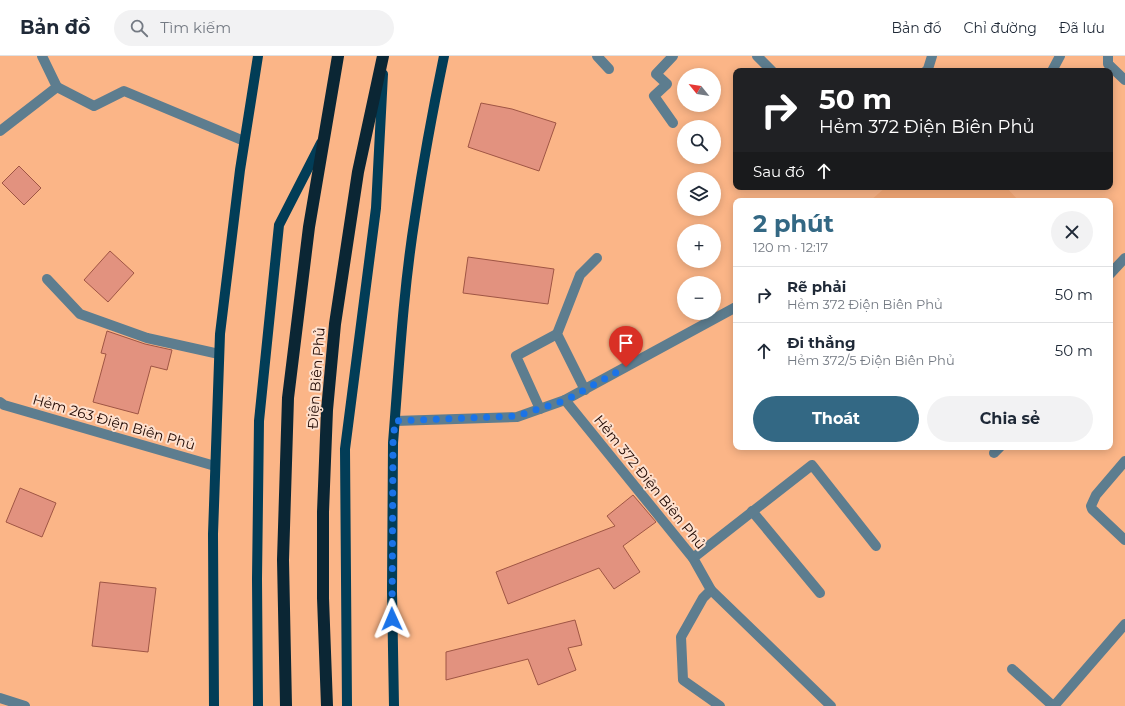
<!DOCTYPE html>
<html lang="vi">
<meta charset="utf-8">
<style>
body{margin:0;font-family:Montserrat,sans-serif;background:#f2f2f3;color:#1f2937;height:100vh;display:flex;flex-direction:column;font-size:15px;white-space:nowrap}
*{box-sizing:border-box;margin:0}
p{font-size:13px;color:#747a83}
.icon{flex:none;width:22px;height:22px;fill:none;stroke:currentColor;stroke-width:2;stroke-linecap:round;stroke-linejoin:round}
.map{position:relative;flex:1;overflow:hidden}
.side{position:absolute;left:733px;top:142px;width:380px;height:252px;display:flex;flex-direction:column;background:#fff;border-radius:8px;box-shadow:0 2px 10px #0003}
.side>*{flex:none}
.banner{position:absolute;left:733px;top:12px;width:380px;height:122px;border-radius:8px;box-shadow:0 2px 10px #0003;background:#202124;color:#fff;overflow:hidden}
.needle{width:26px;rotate:300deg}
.controls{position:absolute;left:677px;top:12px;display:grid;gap:8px}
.controls a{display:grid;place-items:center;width:44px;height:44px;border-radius:50%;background:#fff;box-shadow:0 2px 10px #0003;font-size:20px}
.pin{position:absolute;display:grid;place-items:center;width:34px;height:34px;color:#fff;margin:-41px -17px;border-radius:50% 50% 50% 0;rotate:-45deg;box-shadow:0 0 4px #0007}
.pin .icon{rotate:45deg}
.me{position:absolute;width:44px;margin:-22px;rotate:359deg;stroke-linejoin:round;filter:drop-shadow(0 0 3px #0008)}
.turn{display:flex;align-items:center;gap:14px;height:84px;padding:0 20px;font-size:18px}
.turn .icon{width:52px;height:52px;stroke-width:2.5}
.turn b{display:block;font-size:28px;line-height:34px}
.then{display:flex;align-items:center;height:38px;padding:0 20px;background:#0003;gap:8px;font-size:15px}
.round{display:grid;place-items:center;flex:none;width:42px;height:42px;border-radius:21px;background:#f2f2f3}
.head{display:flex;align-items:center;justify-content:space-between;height:68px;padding:0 20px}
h1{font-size:24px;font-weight:700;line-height:30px;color:#336884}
.cta{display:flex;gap:8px;margin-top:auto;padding:8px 20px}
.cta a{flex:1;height:46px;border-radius:24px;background:#336884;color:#fff;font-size:16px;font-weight:700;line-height:46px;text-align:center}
.cta a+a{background:#f2f2f3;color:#1f2937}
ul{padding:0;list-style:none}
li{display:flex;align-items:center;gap:12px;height:56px;padding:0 20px;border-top:1px solid #e0e1e3}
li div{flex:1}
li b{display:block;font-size:15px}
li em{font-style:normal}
header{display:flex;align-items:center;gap:24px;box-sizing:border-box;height:56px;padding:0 20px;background:#fff;border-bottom:1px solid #e0e1e3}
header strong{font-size:19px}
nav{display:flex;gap:22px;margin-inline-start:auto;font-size:14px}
.search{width:280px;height:36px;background:#f2f2f3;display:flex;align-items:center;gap:10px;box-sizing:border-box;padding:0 14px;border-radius:22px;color:#747a83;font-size:15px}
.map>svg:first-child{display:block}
</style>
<header>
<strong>Bản đồ</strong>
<div class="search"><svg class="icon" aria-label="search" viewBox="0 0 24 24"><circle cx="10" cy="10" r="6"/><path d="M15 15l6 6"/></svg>Tìm kiếm</div>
<nav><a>Bản đồ</a><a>Chỉ đường</a><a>Đã lưu</a></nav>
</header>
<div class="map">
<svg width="1125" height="650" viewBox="0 0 1125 650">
<rect width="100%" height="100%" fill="#fbb587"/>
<!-- built -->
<path fill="#f6aa77" d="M886,131H1006L1019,145H870Z"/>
<!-- building -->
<g fill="#e2927f" stroke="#9f5544">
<path d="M481,47L512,53L556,67L539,115L468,91Z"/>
<path d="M19,110L41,132L24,149L2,127Z"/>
<path d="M110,195L134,217L108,246L84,224Z"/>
<path d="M468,201L554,213L548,248L463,237Z"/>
<path d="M107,275L145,288L172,294L167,314L151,310L138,358L93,346L106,298L101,297Z"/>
<path d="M20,432L56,447L42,481L6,466Z"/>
<path d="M633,439L656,466L623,490L640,516L614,533L599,512L508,548L496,516L615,470L607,460Z"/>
<path d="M100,526L156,532L148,596L92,590Z"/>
<path d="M575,564L582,589L568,592L576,614L538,629L528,603L446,624V596Z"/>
</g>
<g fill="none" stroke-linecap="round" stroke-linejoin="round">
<!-- lane -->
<g stroke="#5d7d8f" stroke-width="10">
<path d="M597,0L609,13"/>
<path d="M1108,0V8L1125,24"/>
<path d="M57,31L94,50L124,35L244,85"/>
<path d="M1110,218L1125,202"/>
<path d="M736,251L565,344L693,502L711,534L831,650"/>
<path d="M585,334L557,278L580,219L597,202"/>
<path d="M0,346L4,349L215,410"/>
<path d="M540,353L516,300L557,278"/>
<path d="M994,397L1000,391"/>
<path d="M711,534L703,542L681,581L683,624L720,650"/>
<path d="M1012,613L1053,650"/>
<path d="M1054,650L1125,568"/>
</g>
<!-- street -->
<g stroke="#5d7d8f" stroke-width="10">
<path d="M673,0L656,18L667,28L654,40L673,67"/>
<path d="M757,0L772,15"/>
<path d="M926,15L928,13L932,0"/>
<path d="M1052,15L1060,0"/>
<path d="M0,75L57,31L42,0"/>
<path d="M47,223L80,258L147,282L219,298"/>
<path d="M395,365L517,361L565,344"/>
<path d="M1125,405L1096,439L1091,450L1092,453L1125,484"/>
<path d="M752,455L820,537"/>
<path d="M693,502L812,409L876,490"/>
<path d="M0,642L25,650"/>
</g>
<!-- primary -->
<g stroke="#023d57" stroke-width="10">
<path d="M214,650L213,478L220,278L240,114L258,0"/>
<path d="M258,650L257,523L259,365L279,169L321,87"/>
<path d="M347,650L345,393L376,152L383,18"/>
<path d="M394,650L392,535L393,387C399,312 403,236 415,161C423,107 433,53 444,0"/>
</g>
<!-- highway -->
<g stroke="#0b2634" stroke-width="12">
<path d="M286,650L283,504L288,342L309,171L338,0"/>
<path d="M327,650L323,542V456L327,354L335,268L358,116L383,0"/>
</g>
</g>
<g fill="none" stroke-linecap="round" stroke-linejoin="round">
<!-- route -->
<path stroke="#1a73e8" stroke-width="7" stroke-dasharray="0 12.6" d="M392,563L393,387L395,365L517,360L566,344L626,311"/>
</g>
<g text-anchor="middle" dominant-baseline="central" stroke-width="4" stroke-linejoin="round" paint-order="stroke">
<!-- street labels -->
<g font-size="14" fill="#1f0700" stroke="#fee1cf">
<text transform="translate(316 322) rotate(-86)">Điện Biên Phủ</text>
<text transform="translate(114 366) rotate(16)">Hẻm 263 Điện Biên Phủ</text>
<text transform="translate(650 426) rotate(51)">Hẻm 372 Điện Biên Phủ</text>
</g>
</g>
</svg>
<div class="controls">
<a><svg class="needle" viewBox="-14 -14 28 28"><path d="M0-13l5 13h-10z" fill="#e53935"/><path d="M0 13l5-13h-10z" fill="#747a83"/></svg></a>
<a><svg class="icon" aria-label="search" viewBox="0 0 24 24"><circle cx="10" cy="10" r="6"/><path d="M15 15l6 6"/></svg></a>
<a><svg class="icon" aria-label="layers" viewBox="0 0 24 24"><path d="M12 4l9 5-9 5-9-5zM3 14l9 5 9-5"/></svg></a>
<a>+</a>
<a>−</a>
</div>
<div class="pin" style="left:626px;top:311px;background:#d93025"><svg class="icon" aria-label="arrive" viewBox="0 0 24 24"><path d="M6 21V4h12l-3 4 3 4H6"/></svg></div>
<svg class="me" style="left:392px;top:563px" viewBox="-20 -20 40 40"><path d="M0-17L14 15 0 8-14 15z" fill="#1a73e8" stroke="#fff" stroke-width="4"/></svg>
<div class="banner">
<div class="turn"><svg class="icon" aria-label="right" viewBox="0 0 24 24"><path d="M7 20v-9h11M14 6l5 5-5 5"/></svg><div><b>50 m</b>Hẻm 372 Điện Biên Phủ</div></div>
<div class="then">Sau đó<svg class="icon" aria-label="ahead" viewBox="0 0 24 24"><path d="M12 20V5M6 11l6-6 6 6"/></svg></div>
</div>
<section class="side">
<div class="head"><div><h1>2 phút</h1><p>120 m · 12:17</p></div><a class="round"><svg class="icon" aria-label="close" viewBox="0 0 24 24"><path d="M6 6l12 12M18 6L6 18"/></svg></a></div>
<ul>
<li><svg class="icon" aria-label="right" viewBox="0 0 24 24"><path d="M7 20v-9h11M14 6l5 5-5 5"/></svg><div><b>Rẽ phải</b><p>Hẻm 372 Điện Biên Phủ</p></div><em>50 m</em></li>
<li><svg class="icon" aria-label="ahead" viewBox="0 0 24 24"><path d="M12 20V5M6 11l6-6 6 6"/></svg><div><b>Đi thẳng</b><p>Hẻm 372/5 Điện Biên Phủ</p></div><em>50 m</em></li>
</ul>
<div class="cta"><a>Thoát</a><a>Chia sẻ</a></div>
</section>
</div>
